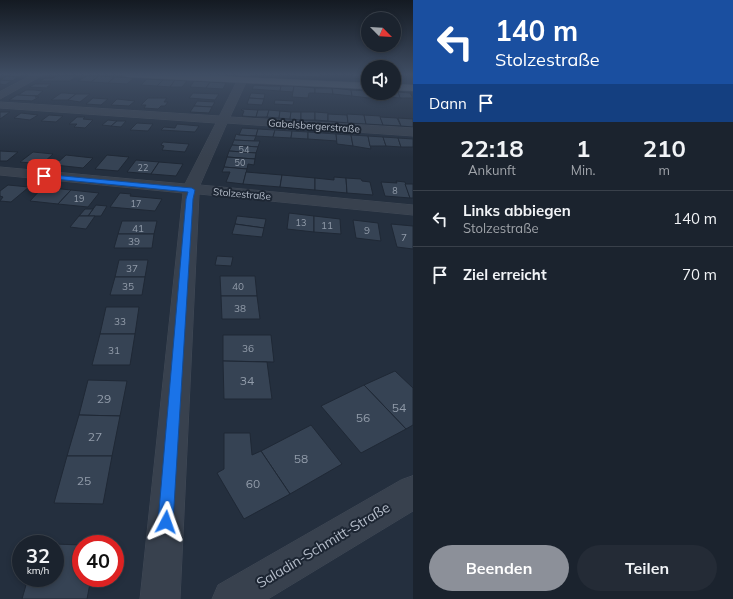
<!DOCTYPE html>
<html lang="de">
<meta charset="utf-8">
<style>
body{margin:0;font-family:Mulish,sans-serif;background:#242b36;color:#f1f3f6;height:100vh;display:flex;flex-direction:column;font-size:15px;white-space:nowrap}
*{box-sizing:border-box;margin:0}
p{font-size:13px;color:#a0a4aa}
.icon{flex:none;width:22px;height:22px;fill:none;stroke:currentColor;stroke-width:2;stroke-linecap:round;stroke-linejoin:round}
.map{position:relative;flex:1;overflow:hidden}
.sheet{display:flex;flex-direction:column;background:#1b232e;width:320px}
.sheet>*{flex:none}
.top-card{background:#1a4fa0;color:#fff;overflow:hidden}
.needle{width:26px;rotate:114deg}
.fabs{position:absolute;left:361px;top:12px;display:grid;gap:8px}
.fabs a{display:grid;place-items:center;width:40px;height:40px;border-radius:50%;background:#1b232e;box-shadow:0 2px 6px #0003,0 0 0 1px #39404a;font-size:20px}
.speed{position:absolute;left:12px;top:535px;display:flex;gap:8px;font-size:20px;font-weight:700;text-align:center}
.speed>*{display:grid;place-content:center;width:52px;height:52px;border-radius:50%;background:#1b232e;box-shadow:0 2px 6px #0003,0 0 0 1px #39404a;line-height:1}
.speed small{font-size:10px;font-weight:400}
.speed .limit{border:6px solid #d22;background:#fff;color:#111}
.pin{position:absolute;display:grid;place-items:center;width:34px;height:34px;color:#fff;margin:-17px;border-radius:8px;box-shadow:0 2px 6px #0006}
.me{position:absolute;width:44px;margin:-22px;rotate:4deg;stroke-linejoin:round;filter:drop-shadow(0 0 3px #0008)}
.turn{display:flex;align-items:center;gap:14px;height:84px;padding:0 16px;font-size:18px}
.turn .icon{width:52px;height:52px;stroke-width:2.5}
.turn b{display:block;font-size:28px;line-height:34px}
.then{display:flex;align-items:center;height:38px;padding:0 16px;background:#0003;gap:8px;font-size:15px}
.eta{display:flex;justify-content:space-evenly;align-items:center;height:68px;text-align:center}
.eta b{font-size:24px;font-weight:700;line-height:28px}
.action{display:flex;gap:8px;margin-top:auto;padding:8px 16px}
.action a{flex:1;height:46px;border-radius:24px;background:#8c9099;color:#fff;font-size:16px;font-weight:700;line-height:46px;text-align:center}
.action a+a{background:#242b36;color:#f1f3f6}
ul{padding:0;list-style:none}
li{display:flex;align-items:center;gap:12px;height:56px;padding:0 16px;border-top:1px solid #39404a}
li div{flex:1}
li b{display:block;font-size:15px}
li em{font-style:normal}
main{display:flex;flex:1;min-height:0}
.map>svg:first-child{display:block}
</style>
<main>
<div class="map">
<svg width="413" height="599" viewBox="0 0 413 599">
<rect width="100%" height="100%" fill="#242f3e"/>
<!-- building -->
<g fill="#364354" stroke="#1f2835">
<path d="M12,74H24L19,77L6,76Z"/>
<path d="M294,74H320V77L295,76Z"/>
<path d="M352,74H368V79L353,78Z"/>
<path d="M58,75L77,76L70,81H40L45,78H53Z"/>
<path d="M6,76L19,77L12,81L0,80Z"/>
<path d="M86,76H99L91,82L78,81Z"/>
<path d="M99,76L115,77L108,83L91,82Z"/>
<path d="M115,77L134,78L127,84L108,83Z"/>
<path d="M147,79L163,80L157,86L141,85Z"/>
<path d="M0,80L12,81L5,85L0,84Z"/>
<path d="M163,80H175L170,87L157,86Z"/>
<path d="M175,80L187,81L182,87H170Z"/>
<path d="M194,81L210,82L206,88L190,87Z"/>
<path d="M210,82L226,83L223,89L206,88Z"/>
<path d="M35,84H51L47,87H50L48,88L29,87Z"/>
<path d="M254,85L269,86H281L280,91L252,89Z"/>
<path d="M281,86H294L293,92L280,91Z"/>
<path d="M294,86L315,88V93H309L308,98L292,97Z"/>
<path d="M315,88H332L333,94L315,93Z"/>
<path d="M332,88L351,90L352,96L333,94Z"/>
<path d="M26,90H34L43,91L37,96L18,95Z"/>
<path d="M351,90L368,91V93H376L377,99L352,96Z"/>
<path d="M398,92L410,93L413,98H400Z"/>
<path d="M398,92L400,98L389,97L387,93Z"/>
<path d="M61,93H65L76,94L68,100H51Z"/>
<path d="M193,93L219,94L215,100L189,98Z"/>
<path d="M251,93L265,94L264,99L249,98Z"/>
<path d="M376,93H387L389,98L377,97Z"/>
<path d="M76,94H90L80,102L68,100Z"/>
<path d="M17,95L37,96L35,97H39L32,101L9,100Z"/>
<path d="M93,98L108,99L101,105L86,104Z"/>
<path d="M148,98H167L164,102H168L165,106H161L158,109L144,108L146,105H141Z"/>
<path d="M249,98L264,99L262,105L247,104Z"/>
<path d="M117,99L135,101L129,106L111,105Z"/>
<path d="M275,100L294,101L293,105L274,104Z"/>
<path d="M197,101L215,102L212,107L194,106Z"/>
<path d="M194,106L212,107L209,113L190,112Z"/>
<path d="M242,109L258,110L256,117L242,116L244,111L241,110Z"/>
<path d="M258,110H269L267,117H256Z"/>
<path d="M269,110L280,111L279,118L267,117Z"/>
<path d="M280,111L291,112L290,119L279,118Z"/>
<path d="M0,112H10L0,119Z"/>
<path d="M291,112H301V120L290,119Z"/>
<rect x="301" y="112" width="14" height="8"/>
<path d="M315,112L328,113V121L315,120Z"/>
<path d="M21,113L38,115L30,120L14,118Z"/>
<path d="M328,114L347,115L348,123L328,121Z"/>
<path d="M347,114L364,115L366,124L348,123Z"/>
<path d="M49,115L63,116L56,122L41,121Z"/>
<path d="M364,115L380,116L383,125L366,124Z"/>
<path d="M77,117H85L83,119L93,120L85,128L74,127L77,124H69Z"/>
<path d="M380,117L397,118L401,126L383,125Z"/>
<path d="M398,118L413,119V127L401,126Z"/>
<path d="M108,120L117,121L111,126L102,125Z"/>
<path d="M117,121H126L121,127L111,126Z"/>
<path d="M137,123L153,124L148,131L130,130Z"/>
<path d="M177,124L199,126L195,132L161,130L164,127L175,128Z"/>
<path d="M242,128L258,129L256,136L239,135Z"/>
<path d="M258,129L275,130L273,137L256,136Z"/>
<path d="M275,130L292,131L291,138L273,137Z"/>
<path d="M292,131L308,132V139L291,138Z"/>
<path d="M308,132L336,134L337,141L308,139Z"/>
<path d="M236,134L239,135L256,136L254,141L234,140Z"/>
<path d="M336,134L351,135L353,146L337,144Z"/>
<path d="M351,135L368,136L371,149L353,146Z"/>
<path d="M368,136L383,137L386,146H370Z"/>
<path d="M383,137L398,138L401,147L386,146Z"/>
<path d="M398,138L413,139V147H401Z"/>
<path d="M234,140L254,141H260L258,147L232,145Z"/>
<path d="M163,142L189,144L185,152L162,150L164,146L161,145Z"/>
<path d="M232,145L258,147L256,153L229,151Z"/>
<path d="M0,151L18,152L7,161H0Z"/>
<path d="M229,151L256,153L255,159L227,157Z"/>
<path d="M33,152L53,154L42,164L20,162Z"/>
<path d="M66,155L93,158L83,168L55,165Z"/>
<path d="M107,155L129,157L118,171L95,169Z"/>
<path d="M227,157L255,159L254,165L248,164L247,169L224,167Z"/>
<path d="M136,160L159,162L151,174L127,172Z"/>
<path d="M159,162L183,164L176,176L151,174Z"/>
<path d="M224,167L247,169L243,184L226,182L230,172H222Z"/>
<path d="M246,172L282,175L280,187L243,184Z"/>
<path d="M282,175L315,178V190L280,187Z"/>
<path d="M334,177L346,178L347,193L315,190V178L334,180Z"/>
<path d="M346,178L361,179L362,181L370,182L373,195L347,193Z"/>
<path d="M396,181L405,182L410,198L385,196L381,182L397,183Z"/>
<path d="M405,184H413V198H410Z"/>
<path d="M8,185L29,187L11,202L0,201L3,197L0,196V191Z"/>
<path d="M43,187L71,190L58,204L30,201Z"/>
<path d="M71,190L99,193L88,207L58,204Z"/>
<path d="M120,193L131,194L130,196L162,199L155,211L110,207Z"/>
<path d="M96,205L107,206L101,216H88Z"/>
<path d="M85,209H93L88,216H79Z"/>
<path d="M289,213L314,216V232L287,229Z"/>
<path d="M79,216H95L86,229L70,227Z"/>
<path d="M237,216L266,219L264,228L235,224Z"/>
<path d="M314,216L340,219L341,234L314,232Z"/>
<path d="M353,220L378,223L381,241L356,238Z"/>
<path d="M122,221H157L154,234H118Z"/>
<path d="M235,224L264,228L262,237L232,234Z"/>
<path d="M391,224L413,226V249L397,247Z"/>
<path d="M118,234H154L152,248H114Z"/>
<path d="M217,256L233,257L231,266L215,265Z"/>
<path d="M119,260H148L145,277H115Z"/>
<path d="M220,276H255L257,296H221Z"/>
<path d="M115,277H145L142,295H110Z"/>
<path d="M221,296H257L260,319H222Z"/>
<path d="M106,307H139L135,334H100Z"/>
<path d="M100,334H135L130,365H92Z"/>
<path d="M223,335H271L274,362L223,361Z"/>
<path d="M223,361L267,362L272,399H224Z"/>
<path d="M395,371L413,388V425L406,429L364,385Z"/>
<path d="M88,380L127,381L120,416L79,415Z"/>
<path d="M364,385L406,429L361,453L321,406Z"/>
<path d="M79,415L120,416L112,456H67Z"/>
<path d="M311,425L342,464L290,494L261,451Z"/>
<path d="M224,433H250L252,455L261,451L290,494L244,519L217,473L224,469Z"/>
<path d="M67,456H112L103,504L54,503Z"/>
<path d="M55,544L81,545V578H91L87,599H22L28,578H55Z"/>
</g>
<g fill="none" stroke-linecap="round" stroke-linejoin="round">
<defs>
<g id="minor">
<path d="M34,74H45L0,99V92Z"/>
<path d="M241,74H250L230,117L413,128V136L227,123L200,185L413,205V215L199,194L180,599H140L183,193L0,175V167L185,184L216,123L0,108V102L219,116Z"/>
<path d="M413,476V511L268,599H212L218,585L401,480Z"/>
</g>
<g id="major">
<path d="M122,74H176L368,83V89L127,77Z"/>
<path d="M394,84L413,85V91L394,90Z"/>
</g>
</defs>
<!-- minor casing -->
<use href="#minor" stroke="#414a57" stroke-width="1"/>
<!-- major casing -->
<use href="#major" stroke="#414a57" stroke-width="1"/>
<!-- minor -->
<use href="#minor" fill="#38414e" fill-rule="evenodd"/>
<!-- major -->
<use href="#major" fill="#56606e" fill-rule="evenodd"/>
</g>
<!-- sky -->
<linearGradient id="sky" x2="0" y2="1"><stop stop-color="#141a22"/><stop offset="0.47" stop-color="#3f4d63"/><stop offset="1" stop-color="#3f4d63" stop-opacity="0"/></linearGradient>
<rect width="413" height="158" fill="url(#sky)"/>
<!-- route -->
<path fill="#1a73e8" stroke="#114b97" d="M42,174L192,188L195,190L193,199L173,522L171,527L166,529L160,527L158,522L186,199L188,192L44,178L41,176Z"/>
<g text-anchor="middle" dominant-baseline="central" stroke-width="4" stroke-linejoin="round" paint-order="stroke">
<!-- far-number labels -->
<g font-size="9" fill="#929caa">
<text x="244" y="149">54</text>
<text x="240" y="162">50</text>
<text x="143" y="167">22</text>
<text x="395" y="190">8</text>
<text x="79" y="198">19</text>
<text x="136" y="203">17</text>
<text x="301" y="222">13</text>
</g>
<!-- far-street labels -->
<g font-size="10" fill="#b4bcc9" stroke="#1d2633">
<text transform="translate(314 126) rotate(4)">Gabelsbergerstraße</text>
<text transform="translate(242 194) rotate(5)">Stolzestraße</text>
</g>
<!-- number labels -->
<g font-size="10" fill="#929caa">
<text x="327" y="225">11</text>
<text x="138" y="228">41</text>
<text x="367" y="230">9</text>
<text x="404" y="237">7</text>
<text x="134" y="241">39</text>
<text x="132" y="268">37</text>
<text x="128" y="286">35</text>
<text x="238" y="286">40</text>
<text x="240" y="308">38</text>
<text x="120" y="321">33</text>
<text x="248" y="348">36</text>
<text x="114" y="350">31</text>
</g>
<!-- near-number labels -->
<g font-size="12" fill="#929caa">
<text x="247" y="380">34</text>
<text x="104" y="398">29</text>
<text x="399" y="407">54</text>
<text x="363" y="417">56</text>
<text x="95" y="436">27</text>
<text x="301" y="458">58</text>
<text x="84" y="480">25</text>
<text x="253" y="483">60</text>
</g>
<!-- near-street labels -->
<g font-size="14" fill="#b4bcc9" stroke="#1d2633">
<text transform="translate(323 545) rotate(-31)">Saladin-Schmitt-Straße</text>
</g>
</g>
</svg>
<div class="fabs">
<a><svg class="needle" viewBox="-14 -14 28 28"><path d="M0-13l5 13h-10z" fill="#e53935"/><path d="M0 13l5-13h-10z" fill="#a0a4aa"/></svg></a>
<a><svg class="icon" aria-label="sound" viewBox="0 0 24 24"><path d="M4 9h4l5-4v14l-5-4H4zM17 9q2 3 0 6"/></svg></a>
</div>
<div class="speed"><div>32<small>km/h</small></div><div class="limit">40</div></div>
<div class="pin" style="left:44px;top:176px;background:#d93025"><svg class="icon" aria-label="arrive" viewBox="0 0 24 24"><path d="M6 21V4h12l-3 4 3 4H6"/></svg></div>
<svg class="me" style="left:166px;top:522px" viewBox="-20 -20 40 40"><path d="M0-17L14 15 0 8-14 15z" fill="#1a73e8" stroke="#fff" stroke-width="4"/></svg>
</div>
<section class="sheet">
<div class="top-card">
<div class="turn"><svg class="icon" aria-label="left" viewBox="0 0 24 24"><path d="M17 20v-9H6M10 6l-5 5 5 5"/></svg><div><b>140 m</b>Stolzestraße</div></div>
<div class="then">Dann<svg class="icon" aria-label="arrive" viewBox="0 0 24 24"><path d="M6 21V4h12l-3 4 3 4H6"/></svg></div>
</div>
<div class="eta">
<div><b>22:18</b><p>Ankunft</p></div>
<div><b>1</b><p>Min.</p></div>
<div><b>210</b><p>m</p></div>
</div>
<ul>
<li><svg class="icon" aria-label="left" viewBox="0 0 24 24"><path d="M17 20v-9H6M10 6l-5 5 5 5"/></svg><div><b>Links abbiegen</b><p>Stolzestraße</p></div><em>140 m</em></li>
<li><svg class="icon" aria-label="arrive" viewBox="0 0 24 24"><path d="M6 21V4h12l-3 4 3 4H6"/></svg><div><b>Ziel erreicht</b></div><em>70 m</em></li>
</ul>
<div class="action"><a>Beenden</a><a>Teilen</a></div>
</section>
</main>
